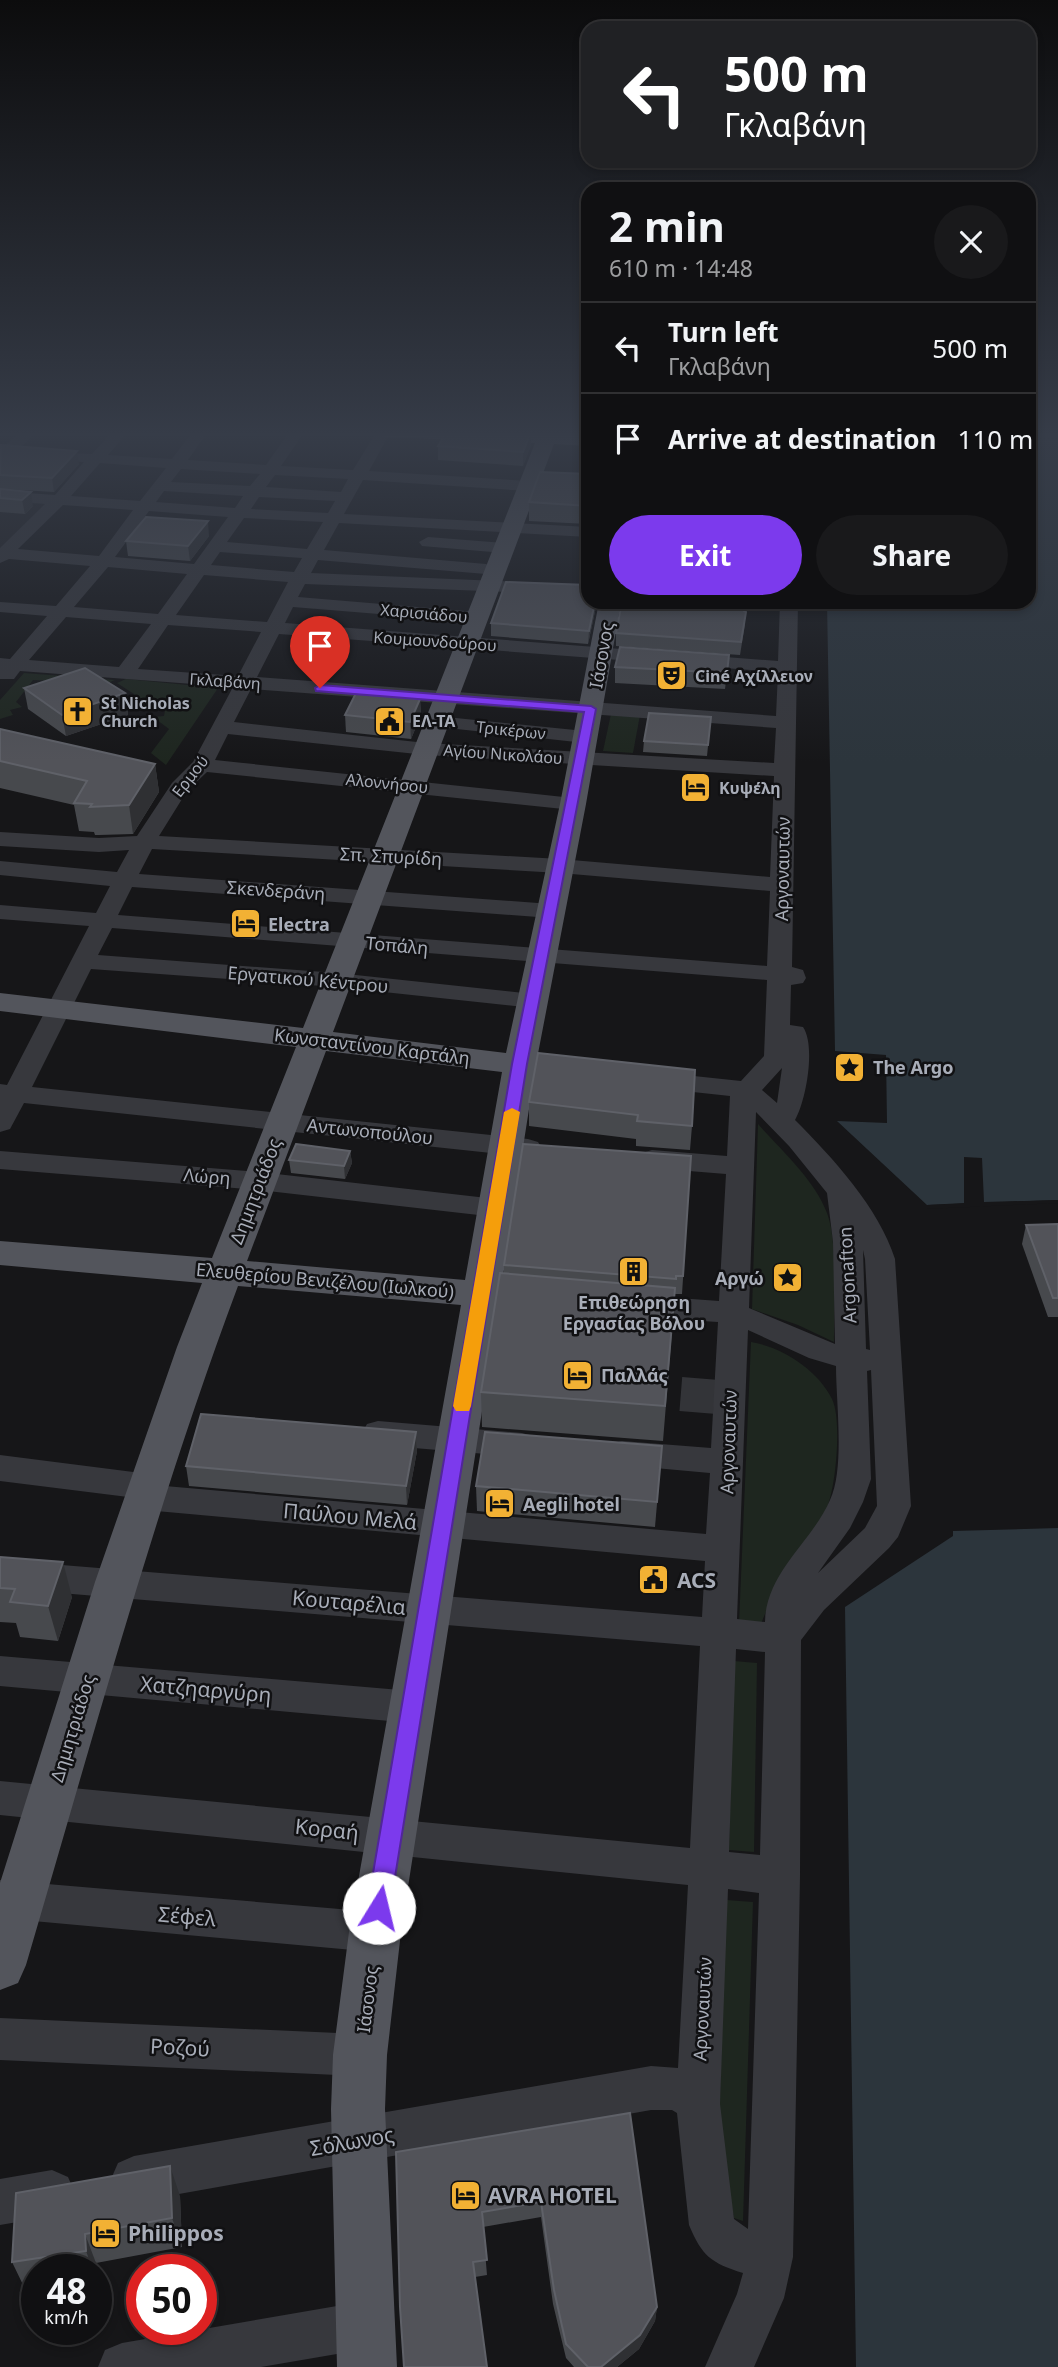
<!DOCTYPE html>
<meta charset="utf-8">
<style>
body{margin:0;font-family:"Noto Sans",sans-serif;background:#19191b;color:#f1f3f6;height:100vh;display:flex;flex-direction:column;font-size:26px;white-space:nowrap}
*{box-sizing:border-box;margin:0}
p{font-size:23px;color:#9c9d9f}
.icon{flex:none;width:38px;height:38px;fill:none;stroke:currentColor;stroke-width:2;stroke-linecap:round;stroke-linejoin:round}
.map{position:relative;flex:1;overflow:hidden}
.details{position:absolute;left:581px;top:182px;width:455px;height:427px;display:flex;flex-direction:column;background:#101012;border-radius:21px;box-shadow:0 4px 10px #0003,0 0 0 2px #303032}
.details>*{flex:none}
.guide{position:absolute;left:581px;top:21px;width:455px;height:147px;border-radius:21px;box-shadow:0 4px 10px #0003,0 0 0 2px #303032;background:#202124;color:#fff;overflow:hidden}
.speed{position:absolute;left:21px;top:2254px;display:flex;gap:14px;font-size:35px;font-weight:700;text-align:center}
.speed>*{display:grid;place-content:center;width:91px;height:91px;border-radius:50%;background:#101012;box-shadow:0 4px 10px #0003,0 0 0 2px #303032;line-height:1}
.speed small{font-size:18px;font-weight:400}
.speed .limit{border:10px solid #d22;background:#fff;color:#111}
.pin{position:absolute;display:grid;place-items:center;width:60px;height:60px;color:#fff;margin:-72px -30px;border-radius:50% 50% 50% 0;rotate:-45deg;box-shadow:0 0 7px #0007}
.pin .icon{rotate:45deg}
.me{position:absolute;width:77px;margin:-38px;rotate:9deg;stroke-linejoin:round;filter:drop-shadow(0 0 5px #0008)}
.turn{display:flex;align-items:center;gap:24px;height:147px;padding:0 28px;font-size:32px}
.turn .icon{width:91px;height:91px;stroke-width:2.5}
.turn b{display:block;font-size:49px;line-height:60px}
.round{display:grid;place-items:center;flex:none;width:74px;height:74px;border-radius:37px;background:#19191b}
.head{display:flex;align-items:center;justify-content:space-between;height:119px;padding:0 28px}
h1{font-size:42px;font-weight:700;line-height:52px}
.primary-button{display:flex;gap:14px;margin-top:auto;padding:14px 28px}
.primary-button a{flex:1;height:80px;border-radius:42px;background:#7c3aed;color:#fff;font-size:28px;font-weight:700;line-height:80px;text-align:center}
.primary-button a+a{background:#19191b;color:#f1f3f6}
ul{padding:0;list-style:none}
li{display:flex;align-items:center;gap:21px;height:91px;padding:0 28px;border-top:2px solid #303032}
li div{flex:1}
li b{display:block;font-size:26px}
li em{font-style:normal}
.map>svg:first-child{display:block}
</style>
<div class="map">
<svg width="1058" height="2367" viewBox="0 0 1058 2367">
<rect width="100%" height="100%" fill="#161618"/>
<!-- built -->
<path fill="#222225" d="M0,501L49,504L0,550Z"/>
<!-- green -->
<g fill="#1e261f">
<path d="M24,673L115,680L105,684L33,680L16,702L22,707L10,710L13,715L0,719V700Z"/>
<path d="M126,679L218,688L166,765L151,753L169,729L153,717L164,716L166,705H151L117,683Z"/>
<path d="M611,714L640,715L633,753L603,751Z"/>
<path d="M758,1124C781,1150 815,1180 827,1213C838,1241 834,1310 834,1342L798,1325L752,1309Z"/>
<path d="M751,1342C782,1347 818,1370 832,1399C842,1420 836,1483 828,1505C814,1546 774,1584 760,1627L739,1624Z"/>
<path d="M734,1661L757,1663L754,1852L729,1850Z"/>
<path d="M726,1900L753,1902L743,2221L734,2218L719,2131Z"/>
</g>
<!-- water -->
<g fill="#2c353c">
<path d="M1029,431H1058V1200L927,1205L837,1121L887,1123L886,1055L835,1051L827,602H1029Z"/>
<path d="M1058,1528V2367H856L845,1607L953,1536V1531Z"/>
</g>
<!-- pier -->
<path fill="#161618" d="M964,1157L982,1158L984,1202L1058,1200V1203L927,1209V1205L964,1203Z"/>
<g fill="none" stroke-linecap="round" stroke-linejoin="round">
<!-- minor-tunnel -->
<path stroke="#333438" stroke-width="34" stroke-dasharray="34 17" stroke-linecap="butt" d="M630,1390L730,1398"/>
<!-- minor -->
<g fill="#37383d" fill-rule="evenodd">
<path d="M21,431H38L6,461L0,463V450Z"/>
<path d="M113,431H129L108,455L172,459L193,431H208L188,460L266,465L290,431H305L281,466L353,470L374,436L364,434L362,431H391L369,471L528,481L536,486L528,491L363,480L344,514L588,527V537L339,523L324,550L486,564L495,569L486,574L318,560L311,573L588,585V595L305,584L298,597L477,612L486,617L477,622L293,607L285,623L778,661L780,602H798L792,967L803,970L806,978L803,983L791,985L790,1025L803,1027C816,1046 806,1101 795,1120C832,1157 879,1208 895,1259L911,1506L898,1537L889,1548L824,1610L801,1640L800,1876L793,2257L784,2298L754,2367H705L737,2294L743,2273C711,2263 702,2256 689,2225L677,2113L672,2110H651L134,2202L118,2195L111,2179L118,2163L134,2156L651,2066L678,2068L688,1885L0,1815V1781L690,1848L700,1646L0,1588V1560L702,1617L705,1561L145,1510L133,1506L128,1497L0,1481V1455L149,1474L161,1478L165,1486L706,1534L710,1473L622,1465L610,1462L606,1453L610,1444L622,1441L711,1448L718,1322L637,1317L626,1314L622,1306L626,1298L637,1295L719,1301L726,1174L652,1168L642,1165L638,1159L642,1153L652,1150L727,1156L730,1096L656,1088L647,1086L643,1080L647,1074L656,1072L741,1081L764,1056L767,980L112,928L98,955L337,973L533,994L542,996L545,1001L542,1006L533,1008L337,987L91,969L32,1087L528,1139L538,1142L542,1148L538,1154L528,1157L24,1103L10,1129L0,1132V1084L7,1085L89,926L0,919V905L96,913L110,886L0,875V861L117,872L129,850L99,852L0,846V832L99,838L137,836L172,783L193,762L233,687L20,671L14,679H0V658L10,659L47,616L0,612V602L56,606L90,566L9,559L0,563V548L45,504L0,501V491L55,495L84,462L42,460L34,455L37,452L92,454ZM100,463L166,468L140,501L71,496ZM181,469L260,474L250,486L171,482ZM275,475L348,479L341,492L266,487ZM164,491L243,496L235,508L156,502ZM259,497L335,501L328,513L251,509ZM63,505L133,510L99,556L18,549ZM149,511L228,517L194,564L115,557ZM244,518L323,522L307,549L227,542ZM220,552L302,558L294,572L211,565ZM108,567L187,574L158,614L74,607ZM204,575L288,582L267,622L176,615ZM66,617L151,624L119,667L29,660ZM168,625L261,632L238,676L138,669ZM279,634L778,672L776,716L257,677ZM251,689L776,728L774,763L426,743L234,722ZM228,734L426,755L774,776L770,877L560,859L159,836L187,791L207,772L573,810L581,809L584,804L581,799L573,798L215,760ZM152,849L560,873L770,891L767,966L118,915L132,887L551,918L559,916L563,911L559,906L551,904L139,874ZM782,1068L777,1103L762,1090ZM756,1112L789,1146L827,1193L833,1242L835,1344L749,1308ZM863,1250L865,1259L870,1350L866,1349ZM748,1330L809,1358L836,1366C836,1403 845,1468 830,1500C812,1542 766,1572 765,1622L737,1619ZM871,1370L877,1506L865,1528L818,1573L850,1528L863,1502L871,1479L867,1371ZM736,1649L765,1652L760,1855L729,1852ZM728,1889L759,1893L748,2229L734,2219L720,2104Z"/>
<path d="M428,537L504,543L513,548L504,553L422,546L419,542Z"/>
<path d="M436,716L585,731L592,733L595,737L592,741L585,743L429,726L426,722L429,718Z"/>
<path d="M0,1151L259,1172L496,1199L506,1201L510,1208L506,1215L496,1217L259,1190L0,1169Z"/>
<path d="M378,1421L522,1433L533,1436L538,1445L533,1454L522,1457L378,1445L367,1442L362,1433L367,1424Z"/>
<path d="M0,1656L412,1691L425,1696L430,1707L425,1718L412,1723L0,1686Z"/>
<path d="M0,1880L375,1912L389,1918L395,1932L389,1946L375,1952L0,1918Z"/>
<path d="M0,2018L360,2034L375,2040L381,2055L375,2070L360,2076L0,2060Z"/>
<path d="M52,2170L68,2177L75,2193L68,2209L52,2216L0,2225V2179Z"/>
<path d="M366,2301L383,2308L390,2325L383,2342L366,2349L261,2367H98L105,2350L122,2343Z"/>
</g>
<!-- major -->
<path fill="#53555c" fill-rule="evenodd" d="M376,431H509L588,434V446L554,444L333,1032L506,1053L560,804L599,602H621L586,804L536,1064L401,1932L387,2055L385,2109L397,2367H337L331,2109L333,2055L349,1932L461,1305L238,1286C155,1508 93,1738 26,1965L18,1983L0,1990V1883L95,1582L177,1347L202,1283L0,1265V1241L212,1258L296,1047L0,1011V993L303,1028L535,443L385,437L378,435ZM326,1051L502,1072L465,1280L247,1261Z"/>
</g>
<!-- wall -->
<g fill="#47494d">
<path d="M531,445L523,466L438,460V446Z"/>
<path d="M0,446L79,464L54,492L3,489L33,506L25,514L0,512Z"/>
<path d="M588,474V524L529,521V502Z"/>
<path d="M209,536L190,561L128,556L126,541Z"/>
<path d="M588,602H597L588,644L491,636V623Z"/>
<path d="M745,611V624L740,655L616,646V633Z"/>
<path d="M729,655L725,689L615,683V667Z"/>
<path d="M24,688L125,693L128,715L66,736L28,709Z"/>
<path d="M420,699L421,715L411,739L346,732L345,715Z"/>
<path d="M711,717L707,756L643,752L644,741Z"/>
<path d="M0,729L155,764L159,792L133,834L99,835H95L94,832L79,831L74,805L0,788Z"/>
<path d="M538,1053L692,1126L690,1150L636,1146V1139L529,1126V1102Z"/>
<path d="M350,1151L352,1163L345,1179L291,1173L289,1160Z"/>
<path d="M691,1156L682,1294H675L663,1441L482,1427L481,1392L504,1274V1265Z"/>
<path d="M1058,1224V1317H1048L1022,1244L1026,1225Z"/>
<path d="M416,1432L417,1451L407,1505L189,1486L186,1466Z"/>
<path d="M662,1446L655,1527L477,1511L476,1486Z"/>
<path d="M0,1557L72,1597L58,1641L20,1637L16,1623L0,1622Z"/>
<path d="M630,2113L657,2307L655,2321L639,2349L617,2367H574L566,2358L553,2304L541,2217L483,2227L487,2275L475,2277L396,2152Z"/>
<path d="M180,2196L182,2247L96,2263V2280V2270H37V2289L26,2291L12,2262Z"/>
</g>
<!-- shaded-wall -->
<g fill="#2f3033">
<path d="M531,432V445L523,466V452Z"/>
<path d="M77,451L79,464L54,492L52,478Z"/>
<path d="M31,492L33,506L25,514L22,500Z"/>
<path d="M208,521L209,536L190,561L188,546Z"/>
<path d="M595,602H597L588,644L589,631Z"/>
<path d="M125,693L128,715L66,736L62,715Z"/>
<path d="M420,699L421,715L411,739L410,722Z"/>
<path d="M155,764L159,792L133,834L129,805Z"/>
<path d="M350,1151L352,1163L345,1179L344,1166Z"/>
<path d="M416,1432L417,1451L407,1505L406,1486Z"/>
<path d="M63,1562L72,1597L58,1641L48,1606Z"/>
<path d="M170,2166L180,2196L182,2247L172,2218Z"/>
<path d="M85,2234L96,2263L97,2280L96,2270H93L86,2251Z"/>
<path d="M657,2307L655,2321L639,2349L617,2367H601Z"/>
</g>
<!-- building -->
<g fill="#525359" stroke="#5f6168" stroke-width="2">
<path d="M447,431H508L531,432L523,452L438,446Z"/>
<path d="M1,445L77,451L52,478L0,475Z"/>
<path d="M540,472L588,474V506L529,502Z"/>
<path d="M0,489L31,492L22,500L0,498Z"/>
<path d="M146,517L208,521L188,546L126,541Z"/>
<path d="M506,582L588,585V602H595L589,631L491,623Z"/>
<path d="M622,602H746L744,611L746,612L741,642L616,633Z"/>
<path d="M620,647L729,655L727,673L615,667Z"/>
<path d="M85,668L125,693L62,715L24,688Z"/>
<path d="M356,693L420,699L410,722L345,715Z"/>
<path d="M649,713L711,717L708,745L644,741Z"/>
<path d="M0,729L155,764L129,805L90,807L92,804L74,803L87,781L0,761Z"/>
<path d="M538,1053L695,1070L692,1126L637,1121L638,1115L529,1102Z"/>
<path d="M296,1144L350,1151L344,1166L289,1160Z"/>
<path d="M523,1144L691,1156L683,1276H676V1279L504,1265Z"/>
<path d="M1058,1224V1298H1053L1026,1225Z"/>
<path d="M500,1273L675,1288L665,1406L481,1392Z"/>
<path d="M201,1414L416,1432L406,1486L186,1466Z"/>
<path d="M485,1432L662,1446L657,1502L476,1486Z"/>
<path d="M0,1557L63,1562L48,1606L10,1602L15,1589L0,1588Z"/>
<path d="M630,2113L657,2307L640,2335L601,2367H588L566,2344L554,2290L541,2202L482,2212L487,2260L473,2262L487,2367H404L400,2307L396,2152Z"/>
<path d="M170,2166L172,2218L85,2234L86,2251L12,2262L16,2193Z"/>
</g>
<!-- sky -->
<linearGradient id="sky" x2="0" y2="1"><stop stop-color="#0c0c0d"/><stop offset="0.57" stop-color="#363c48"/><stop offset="1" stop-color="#363c48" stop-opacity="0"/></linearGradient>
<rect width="1058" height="762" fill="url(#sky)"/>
<!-- route -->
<path fill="#7c3aed" stroke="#51269a" stroke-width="2" d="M320,685L591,706L596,709L527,1064L390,1908L387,1916L379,1919L370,1916L367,1908L512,1064L584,712L316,691L315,688Z"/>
<!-- slow -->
<path fill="#f59e0b" d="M512,1108L520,1112L471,1406L469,1411H456L453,1406L504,1112Z"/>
<!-- icons -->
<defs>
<symbol id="theatre-square" viewBox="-11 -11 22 22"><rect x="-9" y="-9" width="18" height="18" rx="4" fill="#f2b134" stroke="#111113"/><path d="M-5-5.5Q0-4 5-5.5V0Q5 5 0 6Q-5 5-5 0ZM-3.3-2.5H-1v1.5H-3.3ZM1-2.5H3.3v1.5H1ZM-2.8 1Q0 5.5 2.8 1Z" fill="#111"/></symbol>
<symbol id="church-square" viewBox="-11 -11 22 22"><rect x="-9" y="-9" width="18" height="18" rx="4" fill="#f2b134" stroke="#111113"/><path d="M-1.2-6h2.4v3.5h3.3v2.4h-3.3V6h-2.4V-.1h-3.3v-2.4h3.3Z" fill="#111"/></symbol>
<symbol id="civic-square" viewBox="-11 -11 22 22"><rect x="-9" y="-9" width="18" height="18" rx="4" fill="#f2b134" stroke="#111113"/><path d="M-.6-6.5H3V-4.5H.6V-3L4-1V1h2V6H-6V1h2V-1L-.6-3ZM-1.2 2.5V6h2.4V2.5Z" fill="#111"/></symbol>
<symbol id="hotel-square" viewBox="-11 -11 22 22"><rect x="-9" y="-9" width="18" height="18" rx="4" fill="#f2b134" stroke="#111113"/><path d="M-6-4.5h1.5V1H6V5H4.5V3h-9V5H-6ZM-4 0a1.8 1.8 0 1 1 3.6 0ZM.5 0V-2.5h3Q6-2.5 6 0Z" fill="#111"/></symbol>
<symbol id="sight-square" viewBox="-11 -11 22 22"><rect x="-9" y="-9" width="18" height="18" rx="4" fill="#f2b134" stroke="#111113"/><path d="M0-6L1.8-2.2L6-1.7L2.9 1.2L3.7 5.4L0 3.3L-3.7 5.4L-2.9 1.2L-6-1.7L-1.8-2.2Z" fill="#111"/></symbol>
<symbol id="building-square" viewBox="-11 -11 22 22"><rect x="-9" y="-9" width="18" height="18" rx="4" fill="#f2b134" stroke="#111113"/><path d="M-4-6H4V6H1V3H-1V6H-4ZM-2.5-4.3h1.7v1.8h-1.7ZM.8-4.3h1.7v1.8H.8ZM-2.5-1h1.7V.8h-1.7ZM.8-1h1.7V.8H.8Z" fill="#111"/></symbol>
</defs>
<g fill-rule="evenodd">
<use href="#theatre-square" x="654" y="658" width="35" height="35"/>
<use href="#church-square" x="60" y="694" width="35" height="35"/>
<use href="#civic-square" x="372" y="704" width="35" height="35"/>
<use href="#hotel-square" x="678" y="770" width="35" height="35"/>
<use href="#hotel-square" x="228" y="906" width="35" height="35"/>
<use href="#sight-square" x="832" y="1050" width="35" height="35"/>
<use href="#building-square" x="616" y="1254" width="35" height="35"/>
<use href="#sight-square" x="770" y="1260" width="35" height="35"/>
<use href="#hotel-square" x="560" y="1358" width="35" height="35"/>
<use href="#hotel-square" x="482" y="1486" width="35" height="35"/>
<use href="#civic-square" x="636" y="1562" width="35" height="35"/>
<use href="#hotel-square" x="448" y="2178" width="35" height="35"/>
<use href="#hotel-square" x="88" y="2216" width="35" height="35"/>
</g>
<g text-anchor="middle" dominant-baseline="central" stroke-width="5" stroke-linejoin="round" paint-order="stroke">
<!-- far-street labels -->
<g font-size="16" fill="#a8adb8" stroke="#111113">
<text transform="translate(424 613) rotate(5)">Χαρισιάδου</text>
<text transform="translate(435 641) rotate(4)">Κουμουνδούρου</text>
<text transform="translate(225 681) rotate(4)">Γκλαβάνη</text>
<text transform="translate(511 730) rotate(6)">Τρικέρων</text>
<text transform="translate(503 754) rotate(4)">Αγίου Νικολάου</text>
<text transform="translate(190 776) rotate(-52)">Ερμού</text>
<text transform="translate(387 783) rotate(6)">Αλοννήσου</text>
</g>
<!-- far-poi labels -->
<g font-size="16" font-weight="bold" fill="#a8adb8" stroke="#111113" text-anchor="start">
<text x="695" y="676">Ciné Αχίλλειον</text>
<text x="101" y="703">St Nicholas<tspan x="101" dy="18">Church</tspan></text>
<text x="412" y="721">ΕΛ-ΤΑ</text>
<text x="719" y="788">Κυψέλη</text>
</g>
<!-- street labels -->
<g font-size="18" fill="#a8adb8" stroke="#111113">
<text transform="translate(601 655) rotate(-80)">Ιάσονος</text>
<text transform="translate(391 856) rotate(3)">Σπ. Σπυρίδη</text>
<text transform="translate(782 869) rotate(-89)">Αργοναυτών</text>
<text transform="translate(276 890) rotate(4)">Σκενδεράνη</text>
<text transform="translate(397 945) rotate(5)">Τοπάλη</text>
<text transform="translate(308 979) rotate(5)">Εργατικού Κέντρου</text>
<text transform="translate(372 1046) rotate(7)">Κωνσταντίνου Καρτάλη</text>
<text transform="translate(370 1131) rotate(6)">Αντωνοπούλου</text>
<text transform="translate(207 1176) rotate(5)">Λώρη</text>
<text transform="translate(255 1191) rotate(-69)">Δημητριάδος</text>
<text transform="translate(847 1275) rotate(-93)">Argonafton</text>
<text transform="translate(325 1280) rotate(5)">Ελευθερίου Βενιζέλου (Ιωλκού)</text>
<text transform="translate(728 1442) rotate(-88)">Αργοναυτών</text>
<text transform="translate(72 1728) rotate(-73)">Δημητριάδος</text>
<text transform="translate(367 1999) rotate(-83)">Ιάσονος</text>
<text transform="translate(702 2009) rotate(-87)">Αργοναυτών</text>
</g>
<!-- poi labels -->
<g font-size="18" font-weight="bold" fill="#a8adb8" stroke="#111113" text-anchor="start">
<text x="268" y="924">Electra</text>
<text x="873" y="1067">The Argo</text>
<text x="764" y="1278" text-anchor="end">Αργώ</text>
<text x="634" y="1302" text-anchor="middle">Επιθεώρηση<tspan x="634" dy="21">Εργασίας Βόλου</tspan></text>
<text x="601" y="1375">Παλλάς</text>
<text x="523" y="1504">Aegli hotel</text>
</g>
<!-- near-street labels -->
<g font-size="21" fill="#a8adb8" stroke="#111113">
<text transform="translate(350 1516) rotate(5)">Παύλου Μελά</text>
<text transform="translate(349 1602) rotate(5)">Κουταρέλια</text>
<text transform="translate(206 1689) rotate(5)">Χατζηαργύρη</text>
<text transform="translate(327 1829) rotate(6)">Κοραή</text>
<text transform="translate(187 1916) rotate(5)">Σέφελ</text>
<text transform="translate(180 2047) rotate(3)">Ροζού</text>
<text transform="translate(352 2141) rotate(-10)">Σόλωνος</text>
</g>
<!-- near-poi labels -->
<g font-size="21" font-weight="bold" fill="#a8adb8" stroke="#111113" text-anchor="start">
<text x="677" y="1580">ACS</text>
<text x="488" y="2195">AVRA HOTEL</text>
<text x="128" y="2233">Philippos</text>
</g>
</g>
</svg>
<div class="speed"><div>48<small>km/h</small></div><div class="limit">50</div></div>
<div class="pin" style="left:320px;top:688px;background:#d93025"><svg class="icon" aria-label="arrive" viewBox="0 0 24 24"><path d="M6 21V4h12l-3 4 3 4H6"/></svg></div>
<svg class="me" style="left:379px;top:1908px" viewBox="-20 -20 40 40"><circle r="19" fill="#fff"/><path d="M0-13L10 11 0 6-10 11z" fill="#7c3aed"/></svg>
<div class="guide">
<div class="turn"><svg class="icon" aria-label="left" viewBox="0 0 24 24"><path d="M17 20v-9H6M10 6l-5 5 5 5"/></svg><div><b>500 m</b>Γκλαβάνη</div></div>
</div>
<section class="details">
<div class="head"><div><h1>2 min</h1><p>610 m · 14:48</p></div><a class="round"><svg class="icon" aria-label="close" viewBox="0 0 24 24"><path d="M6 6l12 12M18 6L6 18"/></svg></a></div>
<ul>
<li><svg class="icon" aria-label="left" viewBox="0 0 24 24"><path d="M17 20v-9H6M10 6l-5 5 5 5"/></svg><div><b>Turn left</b><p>Γκλαβάνη</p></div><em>500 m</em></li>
<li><svg class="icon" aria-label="arrive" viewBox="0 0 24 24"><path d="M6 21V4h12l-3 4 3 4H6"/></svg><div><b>Arrive at destination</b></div><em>110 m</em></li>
</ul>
<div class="primary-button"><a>Exit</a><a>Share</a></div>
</section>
</div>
